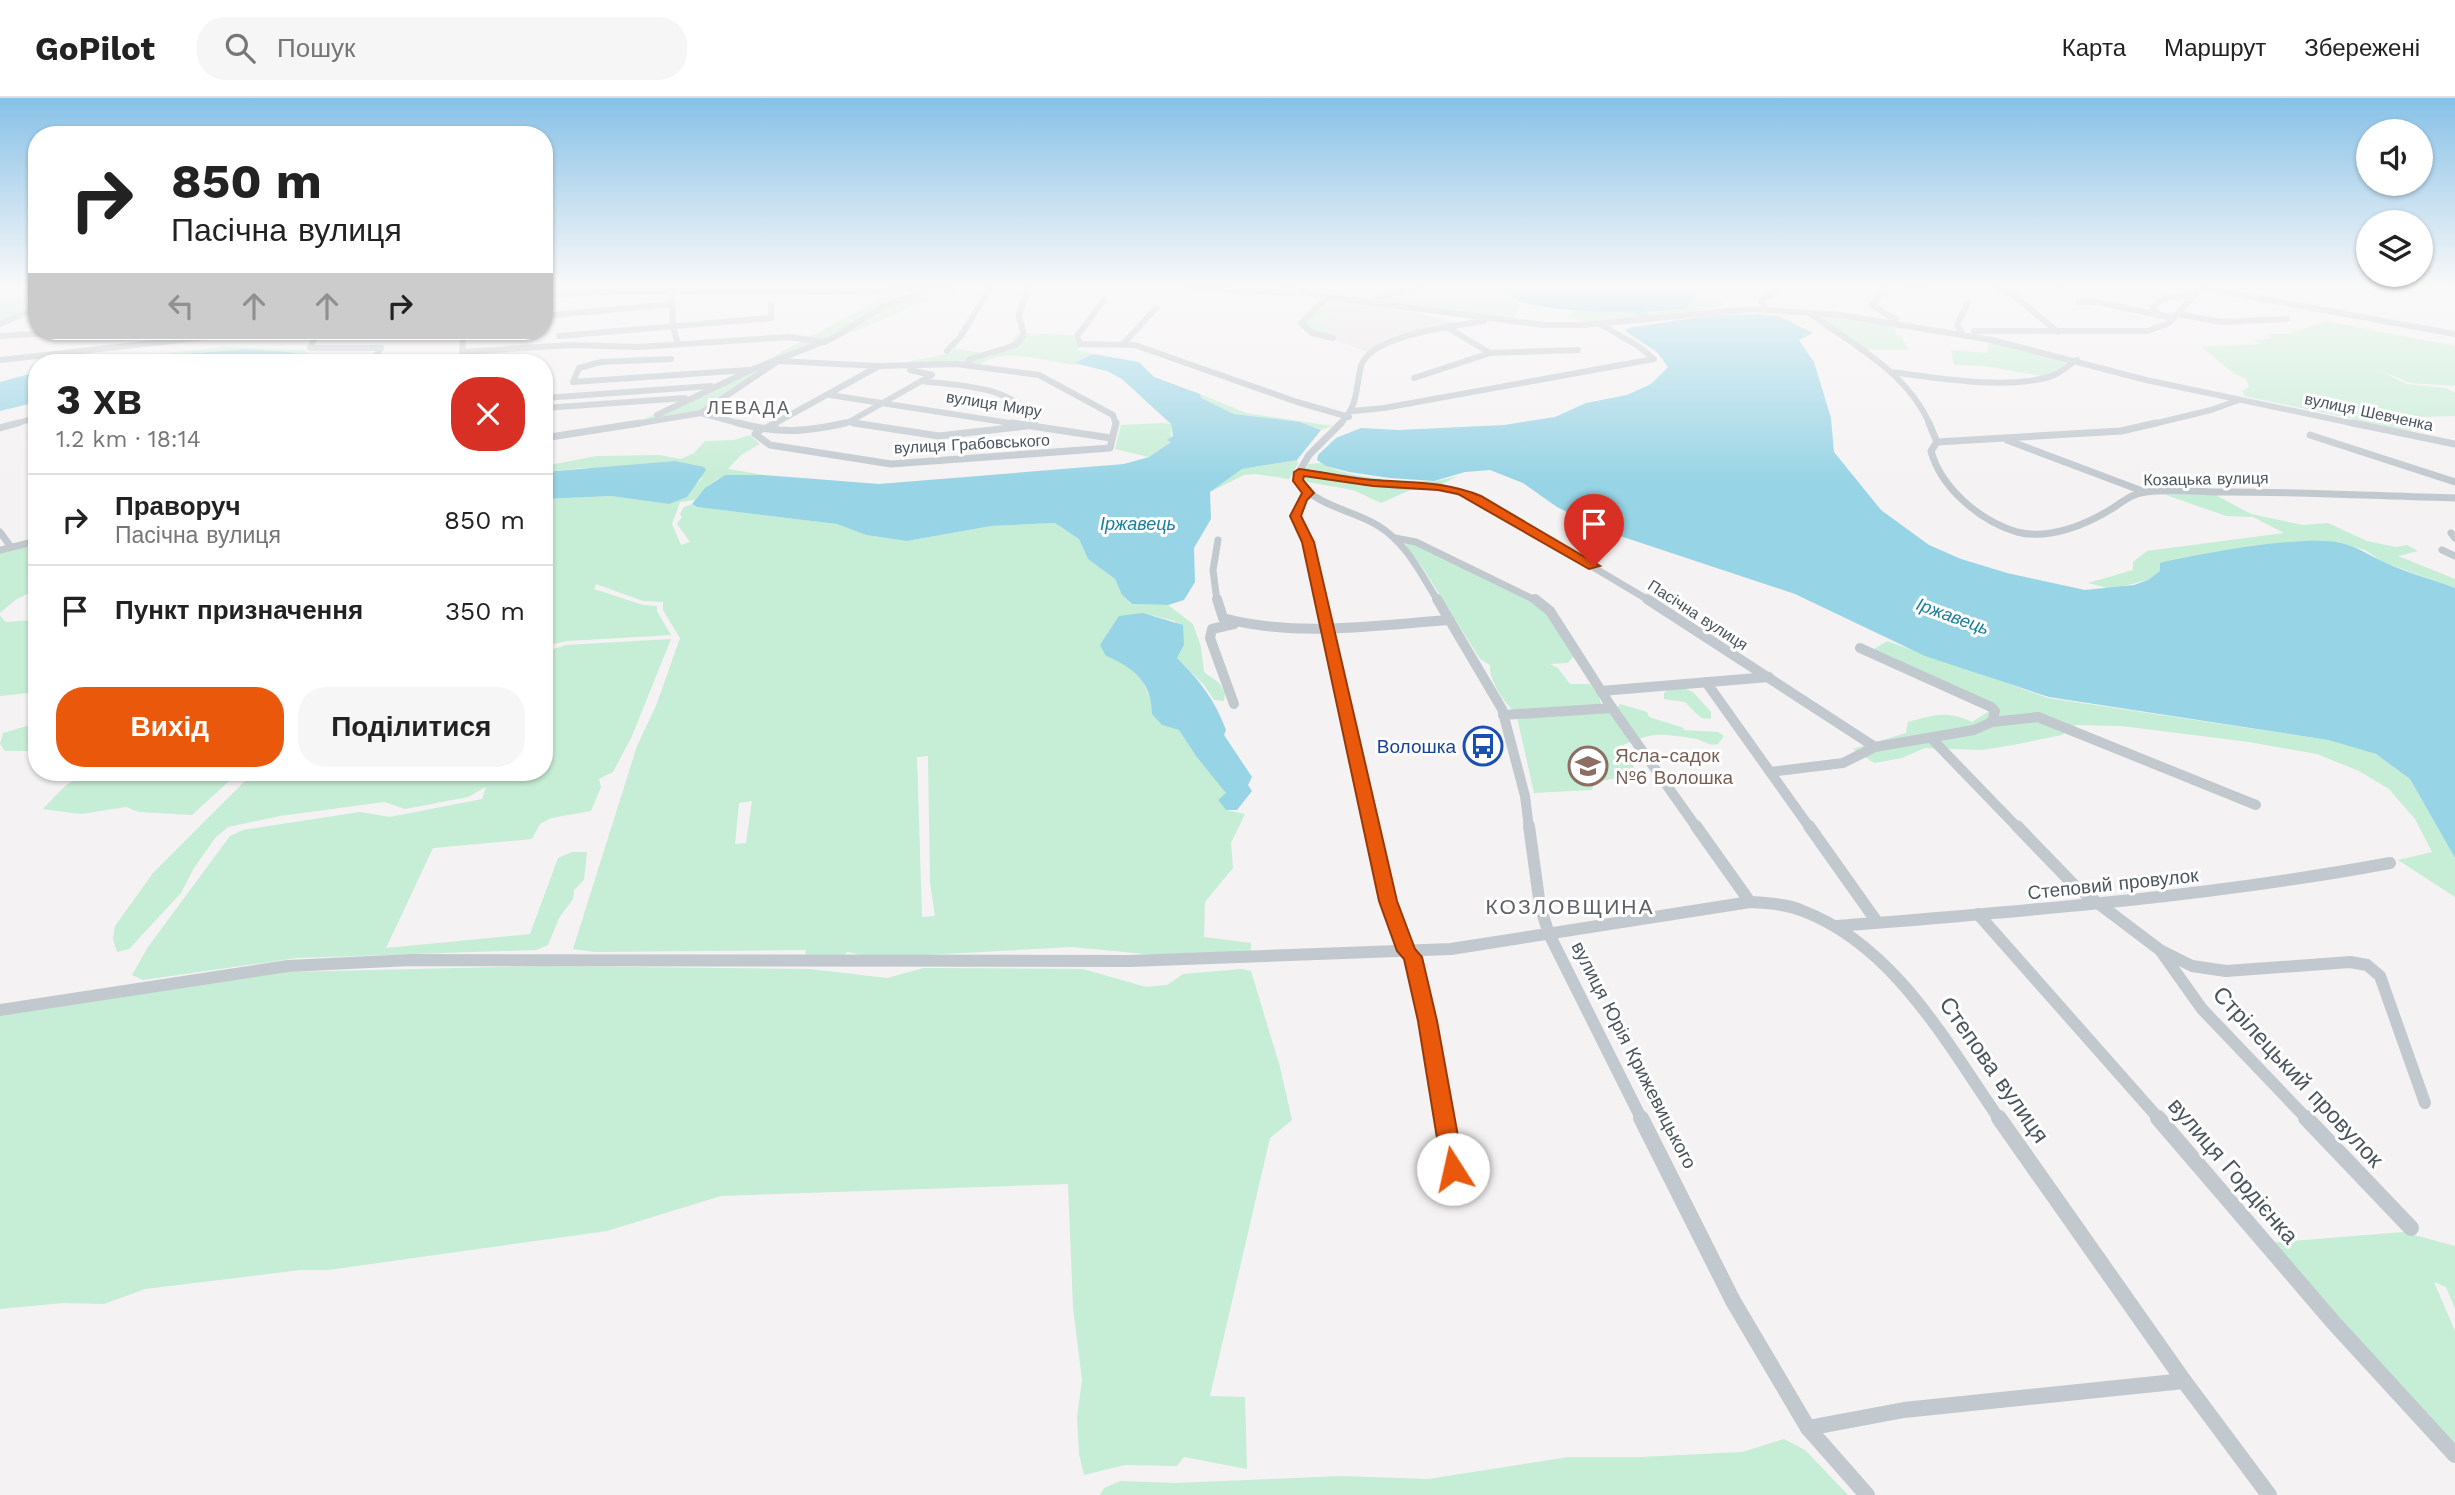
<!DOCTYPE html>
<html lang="uk">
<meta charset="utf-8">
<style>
body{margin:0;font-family:"Work Sans",sans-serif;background:#f6f6f6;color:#222;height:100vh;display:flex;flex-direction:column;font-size:26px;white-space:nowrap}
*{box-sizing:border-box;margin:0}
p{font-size:23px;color:#767676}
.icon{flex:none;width:38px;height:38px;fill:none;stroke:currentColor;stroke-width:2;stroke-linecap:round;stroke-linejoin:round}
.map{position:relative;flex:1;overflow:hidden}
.sheet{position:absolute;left:28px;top:256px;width:525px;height:427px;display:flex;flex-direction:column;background:#fff;border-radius:28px;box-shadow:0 2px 5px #0004}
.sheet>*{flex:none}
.banner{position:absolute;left:28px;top:28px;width:525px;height:214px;border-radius:28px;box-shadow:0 2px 5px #0004;background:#fff;color:#222;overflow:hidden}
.fabs{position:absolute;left:2356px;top:21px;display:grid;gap:14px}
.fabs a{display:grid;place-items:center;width:77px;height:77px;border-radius:50%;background:#fff;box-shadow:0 2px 5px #0004;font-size:35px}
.pin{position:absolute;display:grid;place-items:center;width:60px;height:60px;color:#fff;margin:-72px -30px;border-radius:50% 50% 50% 0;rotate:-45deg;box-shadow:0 0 7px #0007}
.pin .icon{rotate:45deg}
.me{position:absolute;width:77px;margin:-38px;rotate:350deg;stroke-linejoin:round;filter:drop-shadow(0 0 5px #0008)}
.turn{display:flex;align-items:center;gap:24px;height:147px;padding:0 28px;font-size:32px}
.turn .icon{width:91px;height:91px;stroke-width:2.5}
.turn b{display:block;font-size:49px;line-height:60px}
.lanes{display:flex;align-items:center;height:66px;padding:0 28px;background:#0003;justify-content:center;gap:35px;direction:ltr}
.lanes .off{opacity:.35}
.round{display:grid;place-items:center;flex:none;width:74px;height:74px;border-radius:28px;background:#f6f6f6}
.head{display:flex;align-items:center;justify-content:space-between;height:119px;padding:0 28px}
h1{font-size:42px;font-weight:700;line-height:52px}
.action{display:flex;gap:14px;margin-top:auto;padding:14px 28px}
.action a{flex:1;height:80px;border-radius:28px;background:#ea580c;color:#fff;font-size:28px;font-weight:700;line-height:80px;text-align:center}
.action a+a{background:#f6f6f6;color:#222}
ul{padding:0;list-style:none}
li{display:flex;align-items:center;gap:21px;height:91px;padding:0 28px;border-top:2px solid #e0e0e0}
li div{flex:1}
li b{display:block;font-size:26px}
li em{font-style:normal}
header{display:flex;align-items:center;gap:42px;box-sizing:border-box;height:98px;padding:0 35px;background:#fff;border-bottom:2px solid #e0e0e0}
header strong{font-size:33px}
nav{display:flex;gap:38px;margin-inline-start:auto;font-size:24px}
.search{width:490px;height:63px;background:#f6f6f6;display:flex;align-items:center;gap:18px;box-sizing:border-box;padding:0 24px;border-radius:28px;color:#767676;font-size:26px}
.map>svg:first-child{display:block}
</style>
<header>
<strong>GoPilot</strong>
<div class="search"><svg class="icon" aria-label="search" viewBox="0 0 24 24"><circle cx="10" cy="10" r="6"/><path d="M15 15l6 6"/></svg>Пошук</div>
<nav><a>Карта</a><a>Маршрут</a><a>Збережені</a></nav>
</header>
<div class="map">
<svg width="2455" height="1397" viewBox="0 0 2455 1397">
<rect width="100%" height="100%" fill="#f4f2f2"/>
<!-- education -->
<path fill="#e5e3e3" d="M1331,204L1416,215L1464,226L1379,247L1367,254L1308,231Z"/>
<!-- green -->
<g fill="#c6edd5" fill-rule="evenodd">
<path d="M0,189H37V207L0,223Z"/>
<path d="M1422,189H1496L1520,207L1513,222L1374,202Z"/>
<path d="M1708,189H1718L1717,195L1725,207L1712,211L1587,224L1568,221L1574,211L1655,215L1687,210L1698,193Z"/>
<path d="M951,191L863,230L789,259L701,317L632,327L761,265L884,199L875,194Z"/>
<path d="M1332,202L1416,213L1422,214L1373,210L1369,212L1342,206L1316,227L1329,229L1327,233L1319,234L1304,225Z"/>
<path d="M1814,216L1897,227L1895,232L1897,237L1901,238L1909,252H1862Z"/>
<path d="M2326,223L2455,248V288L2411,285L2379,272L2406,286L2446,290L2455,295V318L2423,319L2410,333L2244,298L2243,293L2249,289L2246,280L2234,276L2202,249L2262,246L2254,242L2272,240L2266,236H2287Z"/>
<path d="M1018,235L1073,237L1075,245L1082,248L1077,252L1093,256L1074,265L1077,267C1046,265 1006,247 979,267L902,265L951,255L954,250L981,255L1010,247Z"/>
<path d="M1989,244L2070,262L2054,275L2043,278L1984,268L1954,267L1951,252L1987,255Z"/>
<path d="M227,249L305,252L313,258L247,251L76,264Z"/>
<path d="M1200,296L1246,315L1333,328L1321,332L1300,324L1234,316L1201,300Z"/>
<path d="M1162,325L1171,326V344L1149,359L1115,351L1121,327Z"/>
<path d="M750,337L760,346L741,357L728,371L764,377C727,379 722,370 695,402L680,404L672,426L681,447L690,444L677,426L682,419L680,416L684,409L692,406L697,409L837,426L866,437L907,443L991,428L1055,425L1079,441L1088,461L1115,481L1122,497L1131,506L1168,507L1193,526L1201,549L1204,574L1219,585L1225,595L1224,603L1214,602L1204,587L1177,560L1184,547L1175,523L1143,515L1106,558L1129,567L1142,582L1162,627L1179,632L1196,658L1227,695L1218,702L1226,712L1245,716L1231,745L1233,770L1205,804L1204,839L1251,845V855L1166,858L1072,849L925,857L922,860L871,859L847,854L843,858L810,859L805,855L806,852L595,854L573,851L637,648L656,608L680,540L663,512V504L643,503L596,486L594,491L643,507L657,508V513L671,537L567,543L544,548V401L611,398L669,406L689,394L702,380L582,370L544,374V368L597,358L659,357L681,361L694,355L705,343L734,342ZM928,658L930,784L935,818L922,819L917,659ZM752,703L746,745L735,746L739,705Z"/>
<path d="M1297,362L1298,366L1289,381L1256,376L1244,377L1210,394L1242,371Z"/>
<path d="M1321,365C1345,380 1404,384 1431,383C1440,383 1449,380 1458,378L1440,387H1409L1306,371L1308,366Z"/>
<path d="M1305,377L1415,390L1381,405L1353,392L1302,383L1301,378Z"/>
<path d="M2152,392L2210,394L2251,416L2303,427L2328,425L2367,443L2396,449L2407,447L2418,453L2398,458L2455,481V490L2383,464L2365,452L2337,444L2266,448L2177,461L2148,482L2111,491L2088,485L2133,472V464L2147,453L2284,435L2253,419L2226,418Z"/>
<path d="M1411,444L1532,501L1550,516L1577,554L1568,565L1550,566L1558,570L1570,586H1590L1599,598L1601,607L1514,613C1504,605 1488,580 1490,567L1480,561L1423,470L1405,447Z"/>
<path d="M37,445V491L15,502L0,515V453Z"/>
<path d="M0,517L5,524L37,522V594L0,598Z"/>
<path d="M671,541L632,638L613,674L599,681L601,689L591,713L551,720L540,726L532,741L433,750L386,850L530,836L558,760L572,754H587L584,782L574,792L573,801L559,820L548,847L536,852L297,860L143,882L132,877L148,849L230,738L243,732L360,714L390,719L482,701L486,689L468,699L405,711L384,704L280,718L228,729L216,739L194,770L181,795L129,851L117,854L113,841L115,828L153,775L254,674H544V554L566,547Z"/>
<path d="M1887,543L2048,600L2328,642L2376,656L2410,681L2455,760V799L2398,762L2432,754L2415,721L2389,691L2359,673L2317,656L2249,644L2121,628L2076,627L2062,637L2013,647L1982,652L1925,650L1902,660L1874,665L1853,651L1906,635L1908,624C1934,617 1947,612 1972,624L1991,612L1871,553Z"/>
<path d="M1682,589L1693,594L1711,614V621L1701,620L1685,604L1664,601V595L1669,590Z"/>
<path d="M1620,606L1647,614L1649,619L1684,630L1683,632L1718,634L1724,638L1718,646C1708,648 1706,644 1697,641C1694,640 1661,636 1657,637C1644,637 1631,645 1619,648L1632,660L1635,677L1594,684L1592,692L1534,695L1517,619L1617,610Z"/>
<path d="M37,625V653H5L0,646L3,635Z"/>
<path d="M84,674H239L192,717L139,714L126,709L81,716L43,711L63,690Z"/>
<path d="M540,868L810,871L887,880L924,870L1083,871L1146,889L1167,887L1183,876L1242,871L1251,873L1280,969L1292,1022L1270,1040L1210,1298L1245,1299L1247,1371L1184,1359L1177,1368L1125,1367L1084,1377L1079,1356L1077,1319L1082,1282L1073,1209L1068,1086L721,1098L607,1133L328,1172H300L145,1191L104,1206L63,1205L0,1211V918L287,874Z"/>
<path d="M2403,1134L2455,1148V1211L2446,1189L2434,1184L2455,1233V1353L2268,1145Z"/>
<path d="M1784,1341L1805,1352L1848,1397H1100L1104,1390L1120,1383L1176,1385L1341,1378L1428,1381L1569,1359H1641L1742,1354Z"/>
</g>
<!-- sand -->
<path fill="#f3efe5" d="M1759,214L1808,216L1839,236L1813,235L1779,218L1742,215Z"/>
<!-- water -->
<g fill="#97d4e5">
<path d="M1500,189H1708L1698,193L1687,210C1653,217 1548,216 1517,202C1511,199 1506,193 1500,189Z"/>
<path d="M1759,216L1779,218L1813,235L1799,242L1814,264L1831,320L1834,354L1881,412L1929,447L1961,461L2007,475L2085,492L2134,487L2148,482L2160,473V465C2197,456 2306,436 2341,445C2359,449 2368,457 2384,464C2407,475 2432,481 2455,490V760L2410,681L2376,656L2328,642L2049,599L1925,558L1795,496L1605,433L1557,409L1523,385L1490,372L1465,374L1434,383L1390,380L1349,374L1326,368L1317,362L1318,357L1336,340L1361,330L1399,332L1504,327L1555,319L1586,305L1627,297L1651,286L1668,269L1657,254L1625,233L1628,230L1714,217Z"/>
<path d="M247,251C268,254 300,251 316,264H86Z"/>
<path d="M1093,256L1139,264L1154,279L1200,296L1201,300L1234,316L1300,324L1321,332L1297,362L1242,371L1210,394L1211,421L1194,450L1195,484L1184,502L1168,507L1132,506L1122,497L1115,481L1088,461L1079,441L1055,425L991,428L907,443L866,437L837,426L697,409L692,406L705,390L725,377H764L879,386L1124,366L1149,359L1171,344L1167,342L1173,338L1171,326L1122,281L1107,273L1074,265Z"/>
<path d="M37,274V304L0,313V284Z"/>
<path d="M675,363L704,369L706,372L687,399L669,406L611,398L544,401V374Z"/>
<path d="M1143,515L1183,527L1184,547L1177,560C1200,583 1215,602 1226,632L1224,637L1252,679L1248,687L1252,693L1237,712H1226L1218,702L1226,695L1196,658L1179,632L1162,627L1152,616C1152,584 1133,569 1106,558L1100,547L1119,518Z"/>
</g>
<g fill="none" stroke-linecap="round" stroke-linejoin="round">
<!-- river -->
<path fill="#97d4e5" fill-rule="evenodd" d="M1622,189H1630L1624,202L1650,217V221H1644L1616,205Z"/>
<!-- minor-far4 -->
<g stroke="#c1c9cf" stroke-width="6">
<path d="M1185,189L1292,195"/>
<path d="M1283,189L1321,198L1544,227H1584L1751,211L1840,217L1992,242L2146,282L2361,327"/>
<path d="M1887,189L1872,207L1896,222"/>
<path d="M1906,189H1928"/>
<path d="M1996,189L2013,197L2058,234"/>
<path d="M2058,189H2063"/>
<path d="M2198,189L2455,236"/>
<path d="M544,197L627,193L827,194L955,189"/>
<path d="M672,199L673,229L678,246"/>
<path d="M1328,199L1301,225L1312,235L1333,240"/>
<path d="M1104,202L1077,238L1080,246L1135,247L1297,304L1349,319"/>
<path d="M2079,204L2091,203L2174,220"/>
<path d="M1371,205L1380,199L1422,189"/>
<path d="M1765,211L1761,203L1780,189"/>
<path d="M1811,216C1855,248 1908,275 1930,327"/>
<path d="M2178,216L2221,224L2287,221"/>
<path d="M2159,217L2152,211L2159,203L2170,199L2194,197"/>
<path d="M544,218L672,206"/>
<path d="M0,226L37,210"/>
<path d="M1448,230L1490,255"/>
<path d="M318,233L310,250H381L371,264"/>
<path d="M1961,233L1957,227L1968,205"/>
<path d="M1974,233H2148L2169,225L2202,189"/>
<path d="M0,238L82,233"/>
<path d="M559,238L771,220V207"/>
<path d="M1124,245L1156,210"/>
<path d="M947,253L960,239L991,189"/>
<path d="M463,254L571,247L638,249L789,239L825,244"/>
<path d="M671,261L601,264L579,270L573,284L748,272"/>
<path d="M0,262L226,237L239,233"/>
<path d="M462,264L463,233"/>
<path d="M973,268L968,264L970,261L1016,247L1024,237L1019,218L1028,189"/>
<path d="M1892,274C1938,280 2004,292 2049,279C2060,276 2068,267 2077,262"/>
<path d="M1414,280L1490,255L1578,252"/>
<path d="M922,283C959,288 1018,287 1035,327"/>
<path d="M830,297L1023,327"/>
<path d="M544,300L711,288"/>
<path d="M544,310L685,300"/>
<path d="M1353,313L1384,310L1654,261L1638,248L1600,226"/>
<path d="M701,315L745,327"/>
<path d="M657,317L751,272L833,240L886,207L921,195"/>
<path d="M849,324L932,277L910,272"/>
<path d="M12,327L37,319"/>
<path d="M629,327L701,315L778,263L879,268L956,266L1039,277L1113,317L1116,327"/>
<path d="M772,327L879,268"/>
<path d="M837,327L849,324L865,327"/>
<path d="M1339,327C1359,307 1355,293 1361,268C1370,237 1455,228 1484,223"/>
<path d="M2149,327L2211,312L2239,302"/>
</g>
<!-- minor-far3 -->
<g stroke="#c1c9cf" stroke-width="7">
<path d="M738,325C780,336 804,334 845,325"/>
<path d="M854,325L939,338L1035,327L1034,325"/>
<path d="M1012,325L1111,340"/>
<path d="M1929,325L1937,344L1931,353C1941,390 1980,423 2017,434C2049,442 2086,427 2113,410C2124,403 2131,396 2145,394C2171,390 2200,394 2225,394C2302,394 2379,398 2455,400"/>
<path d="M2353,325L2455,346"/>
<path d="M768,329L776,325"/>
<path d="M0,330L18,325"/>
<path d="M762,331L755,336L770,347L891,366L1110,350L1116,325"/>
<path d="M2310,337L2455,384"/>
<path d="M544,340L640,325"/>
<path d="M2007,342L2145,394"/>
<path d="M1937,344L2121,333L2156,325"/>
<path d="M1299,374L1298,383C1318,409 1350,411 1377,427C1406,444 1421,476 1438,503"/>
<path d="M1299,374L1399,388H1438L1477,400L1650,503"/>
<path d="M1299,374L1309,357L1341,325"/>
<path d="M1308,395L1302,401L1295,418L1308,444L1321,503"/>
<path d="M0,434L11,449"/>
<path d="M2451,435L2455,440"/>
<path d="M1395,440L1416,444L1537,503"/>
<path d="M0,452L37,443"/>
<path d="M2442,452L2455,458"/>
<path d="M1217,503L1213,472L1218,442"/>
</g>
<!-- minor-far2 -->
<g stroke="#c1c9cf" stroke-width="10">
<path d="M1217,501L1223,520C1297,540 1375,527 1450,522"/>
<path d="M1321,501L1372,730"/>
<path d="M1437,501L1502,611L1525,698L1529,730"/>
<path d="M1535,501L1550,513L1612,610L1697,730"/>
<path d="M1647,501L1875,649"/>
<path d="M1234,526L1212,531L1210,540L1234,606"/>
<path d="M1860,550L1991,609L1995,613L1992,624"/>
<path d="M1706,584L1810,730"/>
<path d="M1601,593L1769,579"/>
<path d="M1503,617L1612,610"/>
<path d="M1931,640L2018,730"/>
<path d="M1770,674L1843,665L1875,649L1974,632L1992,624L2038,619L2256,707"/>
</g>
<!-- minor-far1 -->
<g stroke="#c1c9cf" stroke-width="12">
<path d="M1371,728L1388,803L1406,853L1412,859L1427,923L1444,1022"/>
<path d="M1529,728L1540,808L1549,836L1642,1022"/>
<path d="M1696,728L1750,804"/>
<path d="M1809,728L1877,824"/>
<path d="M2017,728L2074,787L2160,852L2202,911L2308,1022"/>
<path d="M1978,816L2160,1022"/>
<path d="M1838,828C2023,813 2207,799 2390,765"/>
<path d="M2162,853L2192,868L2226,873L2350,864L2367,867L2380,878L2425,1005"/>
<path d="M0,912L288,868L411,862L1130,863L1451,851L1750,804C1768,805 1786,806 1803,813C1895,848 1947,946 2000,1022"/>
</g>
<!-- minor -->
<g stroke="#c1c9cf" stroke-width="16">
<path d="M1444,1020L1453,1071"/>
<path d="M1641,1020L1733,1203L1808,1330L1867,1397"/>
<path d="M1999,1020L2184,1283L2269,1397"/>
<path d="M2158,1020L2333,1224L2455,1357"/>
<path d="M2306,1020L2411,1130"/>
<path d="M1808,1330L1904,1312L2184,1283"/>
</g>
</g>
<!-- sky -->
<linearGradient id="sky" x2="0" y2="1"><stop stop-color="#87c1e7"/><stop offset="0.49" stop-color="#faf9f9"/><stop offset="1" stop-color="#faf9f9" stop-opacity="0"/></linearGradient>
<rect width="2455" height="384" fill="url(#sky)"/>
<!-- route -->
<path fill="#ea580c" stroke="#983908" stroke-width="2" d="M1299,371C1324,374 1349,380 1374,382C1411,385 1446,383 1481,398L1600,468L1589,471L1458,396L1438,392L1373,388L1304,378L1303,382L1314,395L1307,402L1301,418L1314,444L1397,803L1415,851L1422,859L1437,923L1464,1071L1461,1077L1453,1080L1446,1077L1442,1071L1418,923L1404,861L1397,853L1379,803L1302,444L1290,418L1302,395L1293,383L1294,374Z"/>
<!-- icons -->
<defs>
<symbol id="bus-ring" viewBox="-11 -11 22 22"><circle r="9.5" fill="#fff" stroke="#1a4fb4" stroke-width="1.5"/><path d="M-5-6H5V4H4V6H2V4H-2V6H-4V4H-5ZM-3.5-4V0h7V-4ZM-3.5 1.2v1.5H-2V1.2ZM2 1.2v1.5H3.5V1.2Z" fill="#1a4fb4"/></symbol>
<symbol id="school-ring" viewBox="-11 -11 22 22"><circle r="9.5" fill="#fff" stroke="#8d6e63" stroke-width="1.5"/><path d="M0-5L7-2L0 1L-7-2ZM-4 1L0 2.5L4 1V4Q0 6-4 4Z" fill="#8d6e63"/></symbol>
</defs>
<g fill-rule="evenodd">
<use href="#bus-ring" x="1461" y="626" width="44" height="44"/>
<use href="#school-ring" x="1566" y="646" width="44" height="44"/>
</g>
<g text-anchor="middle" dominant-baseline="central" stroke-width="6" stroke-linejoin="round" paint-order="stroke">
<!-- far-street labels -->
<g font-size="16" fill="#4b555e" stroke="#fff">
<text transform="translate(994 306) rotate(9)">вулиця Миру</text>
<text transform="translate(2369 314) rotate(12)">вулиця Шевченка</text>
<text transform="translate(972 346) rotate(-3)">вулиця Грабовського</text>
<text transform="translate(2206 381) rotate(-1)">Козацька вулиця</text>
<text transform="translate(1698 517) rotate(33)">Пасічна вулиця</text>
</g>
<!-- far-neighbourhood labels -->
<g font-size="18" letter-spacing="2" fill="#5f6266" stroke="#fff">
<text x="749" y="309">ЛЕВАДА</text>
</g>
<!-- far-water labels -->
<g font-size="18" font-style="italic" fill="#1a7f9c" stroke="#fff">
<text x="1138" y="425">Іржавець</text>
<text transform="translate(1953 518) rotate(20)">Іржавець</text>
</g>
<!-- transit labels -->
<g font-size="19" fill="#164399" stroke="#fff" text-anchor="end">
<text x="1456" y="648">Волошка</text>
</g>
<!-- education labels -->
<g font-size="19" fill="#785e54" stroke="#fff" text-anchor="start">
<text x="1615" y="657">Ясла-садок<tspan x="1615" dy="22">№6 Волошка</tspan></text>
</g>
<!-- street labels -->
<g font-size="19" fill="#4b555e" stroke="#fff">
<text transform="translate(2113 786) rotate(-6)">Степовий провулок</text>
<text transform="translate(1634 957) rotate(63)">вулиця Юрія Крижевицького</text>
</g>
<!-- neighbourhood labels -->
<g font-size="21" letter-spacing="2" fill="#5f6266" stroke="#fff">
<text x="1570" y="808">КОЗЛОВЩИНА</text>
</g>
<!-- near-street labels -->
<g font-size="23" fill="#4b555e" stroke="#fff">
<text transform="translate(1994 972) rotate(55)">Степова вулиця</text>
<text transform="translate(2298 979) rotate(47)">Стрілецький провулок</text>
<text transform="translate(2233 1073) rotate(49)">вулиця Гордієнка</text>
</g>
</g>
</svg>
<div class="fabs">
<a><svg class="icon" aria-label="sound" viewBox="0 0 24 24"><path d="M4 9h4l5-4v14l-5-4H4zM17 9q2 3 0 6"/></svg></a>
<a><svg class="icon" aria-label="layers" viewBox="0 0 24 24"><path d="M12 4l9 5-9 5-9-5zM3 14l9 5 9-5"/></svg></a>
</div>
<div class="pin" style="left:1594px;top:468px;background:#d93025"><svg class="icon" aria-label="arrive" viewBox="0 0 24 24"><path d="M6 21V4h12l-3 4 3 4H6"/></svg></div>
<svg class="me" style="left:1453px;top:1071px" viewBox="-20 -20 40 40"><circle r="19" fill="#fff"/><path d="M0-13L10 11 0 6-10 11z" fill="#ea580c"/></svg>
<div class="banner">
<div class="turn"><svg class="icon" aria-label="right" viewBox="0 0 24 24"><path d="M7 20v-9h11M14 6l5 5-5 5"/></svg><div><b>850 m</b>Пасічна вулиця</div></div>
<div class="lanes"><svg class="icon off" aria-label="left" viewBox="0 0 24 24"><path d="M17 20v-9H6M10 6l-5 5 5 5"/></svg><svg class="icon off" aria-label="ahead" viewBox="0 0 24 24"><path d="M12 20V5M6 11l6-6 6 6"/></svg><svg class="icon off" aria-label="ahead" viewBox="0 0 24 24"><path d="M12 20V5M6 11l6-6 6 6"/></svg><svg class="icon" aria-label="right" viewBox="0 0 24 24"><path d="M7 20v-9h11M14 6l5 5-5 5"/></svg></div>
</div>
<section class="sheet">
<div class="head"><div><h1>3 хв</h1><p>1.2 km · 18:14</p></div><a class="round" style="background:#d93025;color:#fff"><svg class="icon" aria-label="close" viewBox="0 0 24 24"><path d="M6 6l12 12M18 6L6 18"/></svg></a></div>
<ul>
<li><svg class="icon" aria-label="right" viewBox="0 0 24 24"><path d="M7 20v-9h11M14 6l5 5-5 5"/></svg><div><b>Праворуч</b><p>Пасічна вулиця</p></div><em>850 m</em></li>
<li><svg class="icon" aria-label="arrive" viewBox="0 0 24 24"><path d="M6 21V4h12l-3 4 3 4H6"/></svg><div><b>Пункт призначення</b></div><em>350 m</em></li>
</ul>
<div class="action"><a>Вихід</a><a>Поділитися</a></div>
</section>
</div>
